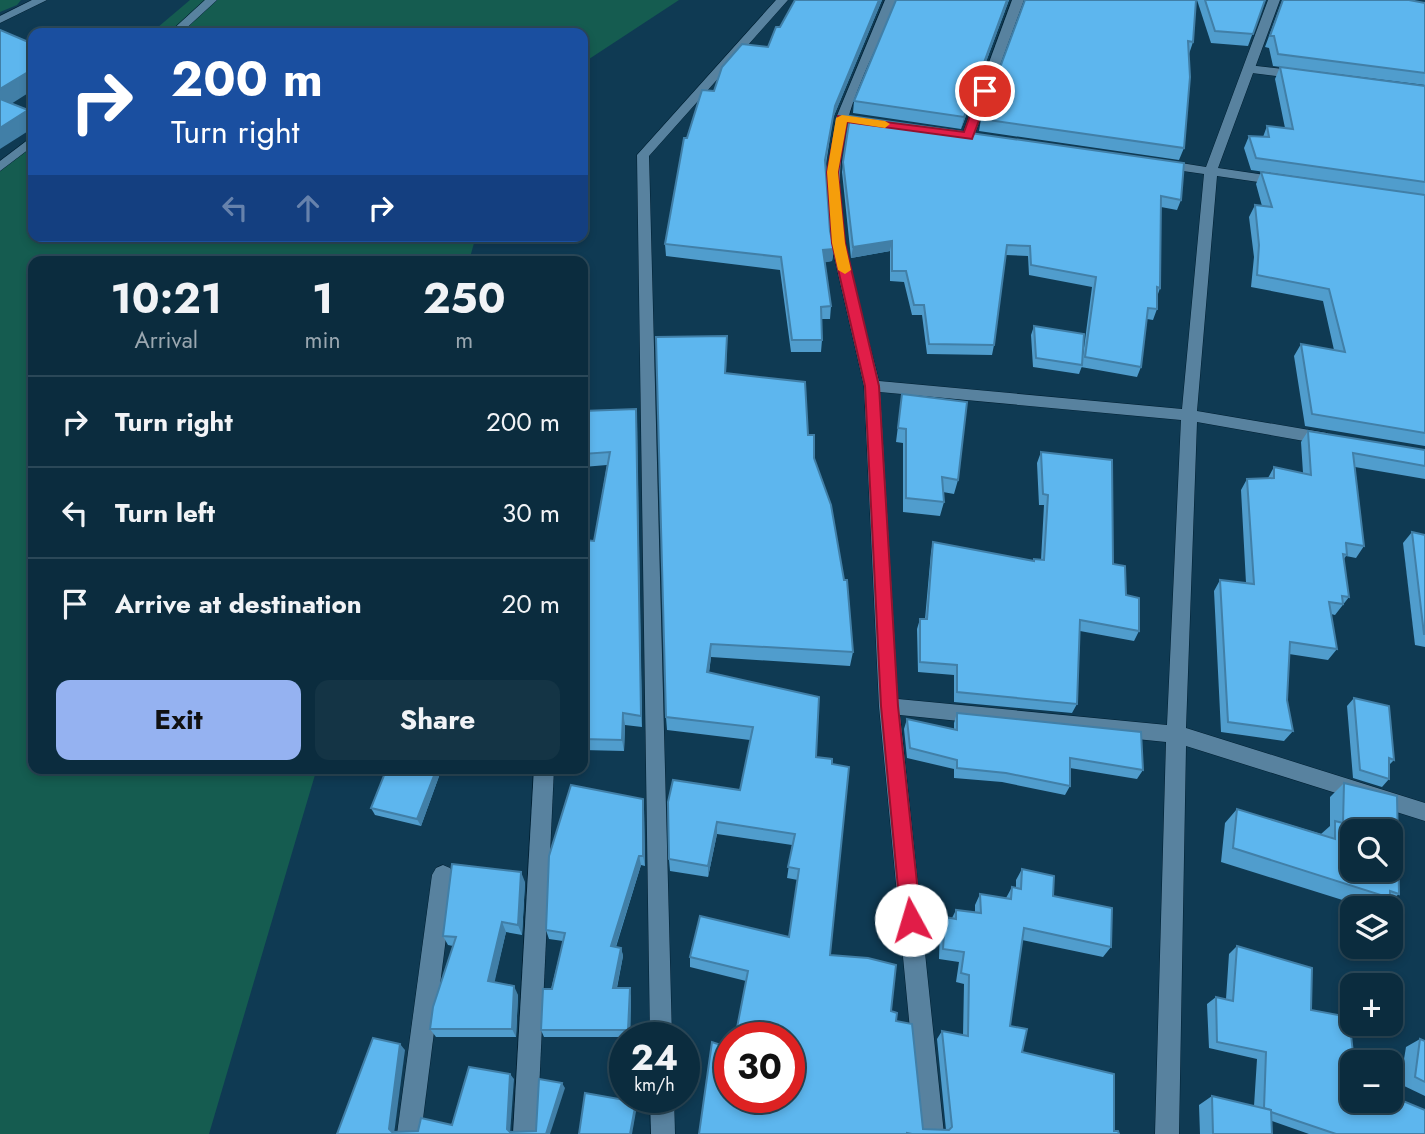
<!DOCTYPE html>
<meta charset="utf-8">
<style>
body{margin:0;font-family:Jost,sans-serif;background:#143445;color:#f1f3f6;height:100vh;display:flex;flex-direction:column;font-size:26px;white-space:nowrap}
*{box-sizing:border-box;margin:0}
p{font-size:23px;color:#9aa7b0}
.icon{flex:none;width:38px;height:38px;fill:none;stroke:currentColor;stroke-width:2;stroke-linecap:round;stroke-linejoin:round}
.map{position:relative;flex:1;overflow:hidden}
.side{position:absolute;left:28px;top:256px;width:560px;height:518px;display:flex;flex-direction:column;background:#0b2c3e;border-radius:14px;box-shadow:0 4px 10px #0003,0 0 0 2px #2b4858}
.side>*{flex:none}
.banner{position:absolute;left:28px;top:28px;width:560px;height:214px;border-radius:14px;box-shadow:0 4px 10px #0003,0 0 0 2px #2b4858;background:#1a4fa0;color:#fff;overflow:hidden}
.fabs{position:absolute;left:1340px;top:819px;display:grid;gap:14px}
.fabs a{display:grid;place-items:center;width:63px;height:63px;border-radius:14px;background:#0b2c3e;box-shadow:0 4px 10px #0003,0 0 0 2px #2b4858;font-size:35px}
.speed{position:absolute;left:609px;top:1022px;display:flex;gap:14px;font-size:35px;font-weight:700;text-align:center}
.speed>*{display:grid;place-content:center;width:91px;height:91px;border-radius:50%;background:#0b2c3e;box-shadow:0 4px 10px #0003,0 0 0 2px #2b4858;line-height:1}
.speed small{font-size:18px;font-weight:400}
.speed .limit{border:10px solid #d22;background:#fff;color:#111}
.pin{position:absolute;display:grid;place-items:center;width:60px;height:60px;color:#fff;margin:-30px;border:4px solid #fff;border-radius:50%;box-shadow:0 2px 7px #0007}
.me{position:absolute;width:77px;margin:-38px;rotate:354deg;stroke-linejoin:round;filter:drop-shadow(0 0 5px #0008)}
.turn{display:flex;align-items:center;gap:24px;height:147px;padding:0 28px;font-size:32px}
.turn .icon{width:91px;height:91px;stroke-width:2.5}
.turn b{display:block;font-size:49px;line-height:60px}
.lanes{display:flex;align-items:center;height:66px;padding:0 28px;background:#0003;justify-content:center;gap:35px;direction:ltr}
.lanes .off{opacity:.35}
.eta{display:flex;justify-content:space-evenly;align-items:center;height:119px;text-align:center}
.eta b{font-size:42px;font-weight:700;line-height:49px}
.action{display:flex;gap:14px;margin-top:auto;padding:14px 28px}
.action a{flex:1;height:80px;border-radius:14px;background:#95b2f1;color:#111;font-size:28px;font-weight:700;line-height:80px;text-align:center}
.action a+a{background:#143445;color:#f1f3f6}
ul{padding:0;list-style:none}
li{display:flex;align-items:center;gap:21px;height:91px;padding:0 28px;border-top:2px solid #2b4858}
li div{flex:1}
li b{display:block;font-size:26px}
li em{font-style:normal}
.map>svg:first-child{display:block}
</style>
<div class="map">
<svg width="1425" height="1134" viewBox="0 0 1425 1134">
<rect width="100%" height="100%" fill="#0f3a53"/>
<!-- water -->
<g fill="#155c50">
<path d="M190,0H679L583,63V33H151Z"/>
<path d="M33,134V236H476L469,261H33V768H317L209,1134H0V166Z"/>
</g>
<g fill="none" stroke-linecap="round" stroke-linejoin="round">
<!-- canal -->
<path fill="#155c50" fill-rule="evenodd" d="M0,0H21L17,5L0,12Z"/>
<defs>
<path id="lane" d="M1248,65L1300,71L1306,75L1300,79L1244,72V66Z"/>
<g id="street">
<path d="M32,0H47L0,23V16Z"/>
<path d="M205,0H217L181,33H169Z"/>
<path d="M776,0H788L649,156L672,1038H650L637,155Z"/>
<path d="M885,0H897C882,36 858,82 848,119C825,206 858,297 879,381L1182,409L1204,174L1162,168L1156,164L1162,160L1206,167L1268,0H1280L1218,168L1279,177L1286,181L1279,185L1217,176L1197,411L1327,433L1335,439L1327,445L1197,422L1186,728L1425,803V821L1186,746L1179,1134H1155L1166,742L900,715L944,1134H920L879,706L864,386L831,243L827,172L836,118ZM880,392L1181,420L1167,725L898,699Z"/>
<path d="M1012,0H1024L974,136L968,140L964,139L962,136Z"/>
<path d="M33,136V146L0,171V161Z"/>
<path d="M534,768H554L537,1134H513Z"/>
<path d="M443,865L450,868L454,875L421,1134H397L432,875L436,868Z"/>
<path d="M650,1097H674L675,1134H651Z"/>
</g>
</defs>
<!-- lane casing -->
<use href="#lane" stroke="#012033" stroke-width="1"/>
<!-- street casing -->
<use href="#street" stroke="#012033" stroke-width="1"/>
<!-- lane -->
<use href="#lane" fill="#58829f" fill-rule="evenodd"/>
<!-- street -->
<use href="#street" fill="#58829f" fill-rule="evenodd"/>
</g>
<!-- wall -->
<g fill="#509dcd">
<path d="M795,0H882L833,118L826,164L830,231L834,249L832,261L825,262L831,306L830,319H821L822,340L821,352H791L780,270L666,256L665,244L687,138L714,91L768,47L780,27Z"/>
<path d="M896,0H1009L961,129L853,113L854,101Z"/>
<path d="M1025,0L1193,42L1189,54L1184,148L1179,160L979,131L981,119Z"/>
<path d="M1197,0H1265L1248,46L1211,43Z"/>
<path d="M1282,0H1409L1425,3V85L1273,66L1269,48L1265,47L1282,1Z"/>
<path d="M1280,67L1425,86V195L1251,170L1244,148L1249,136L1263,137L1267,126L1285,128L1275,79Z"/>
<path d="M850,116L1181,200L1177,210L1161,207L1160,288L1157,297V309L1153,320L1147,319L1141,367L1137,377L1081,367L1082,366L1079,374L1033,367L1031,335L1034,326L1082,363L1092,287L1029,275L1028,256L1006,255L994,345L992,355L927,354L922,315H912L904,282L890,281V251L851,258L842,172Z"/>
<path d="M1261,172L1425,195V446L1305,426L1294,356L1301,344L1334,350L1323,301L1251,287L1254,257L1249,217L1255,205L1262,206L1256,184Z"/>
<path d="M727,336L726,373L808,435L814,458L853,652L850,666L711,657L709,673L816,757L830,955L891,1011L896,1021L923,1129L946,1130L937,1039L942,1031L963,1035L964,984L956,982L959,962L939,959L940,928L945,917L952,918L956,910L975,913V905L980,894L1006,898L1012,887L1016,888V880L1022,869L1111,947L1103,957L1022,940L1010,1026L1022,1052L1119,1134H699L730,1097L746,981L690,967V957L789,937L798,880L787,878L792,845L717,834L708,877L670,871L669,859L740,790L750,740L667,730L666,717Z"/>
<path d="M902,394L958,480L954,494L943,492L944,502L940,516L903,512V443L896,442Z"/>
<path d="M636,409L642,727L625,725L624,751L583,750V553L594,541L607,465L583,467V411Z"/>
<path d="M1308,431L1425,450V479L1355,467L1364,546L1356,558L1346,556L1344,559L1349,597L1335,615L1331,614L1337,649L1328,660L1289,654L1287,700L1293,731L1284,741L1221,732L1214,591L1220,580L1246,583L1241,490L1247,479L1268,478L1274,467L1303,473L1301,442Z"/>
<path d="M1041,452L1113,564L1139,631L1134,641L1080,631L1077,704L1072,713L954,702V675L918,672L917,629L920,619H925L931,552L933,542L1033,561L1034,559L1041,560L1044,505H1039L1037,463Z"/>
<path d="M1412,532L1425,535V647L1415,645L1403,543Z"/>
<path d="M1354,698L1394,760L1389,765V779L1382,787L1353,778L1347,706Z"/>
<path d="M957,713L1143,770L1137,779L1070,768V786L1065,795L1002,782L954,778V769L907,758L904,729L907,719L954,729V723Z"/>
<path d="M387,768H442L421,826L375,815L371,808Z"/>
<path d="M1344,783L1399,894L1383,906H1380L1377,908H1368L1221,862L1225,823L1237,809L1321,834L1330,826V797Z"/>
<path d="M644,809L645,866L641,865L616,947L621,948L623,956L617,988L631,996L630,1037H544L541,1030L563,941L549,939L546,930Z"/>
<path d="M525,882L522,935L506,932L494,982L518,995L516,1037H436L430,1029L453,946L448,945L443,936Z"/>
<path d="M1237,946L1311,1010L1353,1101L1425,1134H1309L1272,1121V1134H1200L1199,1105L1212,1096L1254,1106L1257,1059L1209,1048L1207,1004L1216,997L1226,999L1229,954Z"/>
<path d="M1420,1039L1425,1041V1096L1400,1084L1406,1047Z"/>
</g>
<!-- shaded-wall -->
<g fill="#417fa7">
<path d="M879,0H882L833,118L824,172L835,106Z"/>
<path d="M1007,0H1009L961,129L964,117Z"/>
<path d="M33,69V90L0,111V89Z"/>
<path d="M28,110L33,119V128L0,149V128Z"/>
<path d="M892,241L890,251L851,258L853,247Z"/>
<path d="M834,249L832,261L822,263L823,250Z"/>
<path d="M636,409L637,422L642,727L641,716Z"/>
<path d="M711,644V657L707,685V672Z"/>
<path d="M623,713L625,725L624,751L622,740Z"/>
<path d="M437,768H442L421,826L417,819Z"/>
<path d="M643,799L644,809L645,866L643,856Z"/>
<path d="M717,822V834L708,877V866Z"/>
<path d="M639,856L641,865L613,955L611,946Z"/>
<path d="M521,872L525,882L522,935L518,925Z"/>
<path d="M502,922L506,932L493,989L488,981Z"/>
<path d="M621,948L623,956L615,996L613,988Z"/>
<path d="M514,986L518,995L516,1037L512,1029Z"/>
<path d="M630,988L631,996L630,1037L628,1030Z"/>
<path d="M400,1044L405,1050L394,1134L389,1129Z"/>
<path d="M510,1074L514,1079L510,1134L507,1129Z"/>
<path d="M562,1083L565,1088L550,1134H546Z"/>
<path d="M636,1102L637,1106L632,1134H630Z"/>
</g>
<!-- building -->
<g fill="#5db6ee" stroke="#417fa7" stroke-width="2" fill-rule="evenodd">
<path d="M795,0H879L835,106L825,160L830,231L834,249L823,250L831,306L821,307L822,340H792L781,257L665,244L684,138H687L702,90L714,91L722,67L742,44L768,47L776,27H780Z"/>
<path d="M896,0H1007L964,117L854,101Z"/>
<path d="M1025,0H1196L1193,42L1188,41L1190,77L1184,148L981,119Z"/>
<path d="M1205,0H1265L1253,34L1215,31Z"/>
<path d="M1283,0H1409L1425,3V73L1278,54L1274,36H1270Z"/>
<path d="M0,30L33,44V69L0,89Z"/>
<path d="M1280,67L1425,86V182L1256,158L1249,136L1269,137L1267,126L1293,129Z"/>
<path d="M0,99L28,110L0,128Z"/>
<path d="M850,116L1184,163L1181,200L1161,196L1160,288L1157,287V309L1148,308L1141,367L1085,357L1096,277L1031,265L1030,246L1007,245L994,345L929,344L924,305H914L906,271H892V241L853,247L843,162Z"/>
<path d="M1261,172L1425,195V433L1312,414L1301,344L1345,352L1329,289L1257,275L1259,245L1255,205L1272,207Z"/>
<path d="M1034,326L1084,334L1082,365L1036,358Z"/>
<path d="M727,336L725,373L805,382L808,435H814V458L831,505L844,580H847L853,652L711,644L707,672L819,697L816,757L832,759V764L849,767L830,955L868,958L896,965L891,1011L897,1013L896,1021L912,1024L923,1129L949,1130L952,1127L942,1031L968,1036L969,975L961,973L964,952L943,949L945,917L956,919V910L981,913L980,894L1011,899L1012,887L1021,889L1022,869L1054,876L1053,896L1112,908L1111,947L1024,928L1010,1026L1027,1029L1022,1052L1114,1074V1131H1118L1119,1134H912L907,1133V1134H699L712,1042L730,1048V1097H789V1038H735L748,971L690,957L700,916L789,937L799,869L788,867L795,834L717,822L708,866L669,859L668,802L673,780L740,790L753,727L666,717L656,337Z"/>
<path d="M902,394L967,402L958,480L942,477L944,502L906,498V429L898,428Z"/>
<path d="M636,409L641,716L623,713L622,740L583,739V553L586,540L594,541L610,452L583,454V411Z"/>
<path d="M1308,431L1425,450V466L1353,453L1364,546L1346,543L1347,555L1343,554L1349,597L1342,596L1343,604L1329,602L1337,649L1290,642L1287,700L1293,731L1228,722L1220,580L1254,584L1247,479L1274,478V467L1311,475Z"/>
<path d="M1041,452L1112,460L1113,564L1125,566L1126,595L1139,598V631L1080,620L1077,704L957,692V665L920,662V619H927L933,542L1034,561V559L1044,560L1048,495L1043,494Z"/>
<path d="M1412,532L1425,535V634H1424Z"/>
<path d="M1354,698L1389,706L1394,760L1389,758V779L1360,770Z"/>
<path d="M957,713L1141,732L1143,770L1070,758V786L1006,773L957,768V760L910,748L907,719L957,730Z"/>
<path d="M387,768H437L417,819L371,808Z"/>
<path d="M1344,783L1397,796L1399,894L1390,891V898L1233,848L1237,809L1335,839V821L1343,823ZM1353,831H1391V870H1353Z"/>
<path d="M571,785L643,799V856H639L611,946L621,948L613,988H630L628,1030H541L543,989H552L565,933L546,930L549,856Z"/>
<path d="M452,864L521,872L518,925L502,922L488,981L514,986L512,1029H430L433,1007L456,937L443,936Z"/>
<path d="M1237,946L1312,968L1311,1010L1349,1017L1354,1062L1353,1101H1391V1096L1425,1110V1134H1336L1271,1112V1110L1264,1108L1266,1052L1217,1042L1216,997L1233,1001Z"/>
<path d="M373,1038L400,1044L389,1129L392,1132L418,1131L421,1118L452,1125L469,1067L510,1074L507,1129L510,1132L536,1131L539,1079L562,1083L546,1134H337Z"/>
<path d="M1420,1039L1425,1041V1082L1415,1077Z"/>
<path d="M585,1093L636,1102L630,1134H579Z"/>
<path d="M1212,1096L1271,1110L1272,1134H1213Z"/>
</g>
<!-- route -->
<path fill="#e11d48" stroke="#92132f" stroke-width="2" d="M985,88L990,91L972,139L847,122L838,172L845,243L879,386L898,706L921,920L918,927L911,930L904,927L901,920L881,706L865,386L832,243L827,172L838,116L964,132L979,91Z"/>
<!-- slow -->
<path fill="#f59e0b" d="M842,115L885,121L890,124L885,128L847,122L838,172L845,243L851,270L845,274L838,270L832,243L827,172L836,118Z"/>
</svg>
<div class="fabs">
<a><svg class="icon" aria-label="search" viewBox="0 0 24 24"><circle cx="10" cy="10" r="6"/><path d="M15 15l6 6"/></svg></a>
<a><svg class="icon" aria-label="layers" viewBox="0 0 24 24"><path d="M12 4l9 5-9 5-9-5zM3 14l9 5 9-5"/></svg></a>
<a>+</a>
<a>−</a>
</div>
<div class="speed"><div>24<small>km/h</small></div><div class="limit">30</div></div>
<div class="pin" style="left:985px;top:91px;background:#d93025"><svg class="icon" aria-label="arrive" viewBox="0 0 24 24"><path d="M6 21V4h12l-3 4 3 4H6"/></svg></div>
<svg class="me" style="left:911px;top:920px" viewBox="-20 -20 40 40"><circle r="19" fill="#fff"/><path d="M0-13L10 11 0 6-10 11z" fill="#e11d48"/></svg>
<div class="banner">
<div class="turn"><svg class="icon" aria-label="right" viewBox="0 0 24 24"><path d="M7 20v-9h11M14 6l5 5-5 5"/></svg><div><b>200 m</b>Turn right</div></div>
<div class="lanes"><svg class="icon off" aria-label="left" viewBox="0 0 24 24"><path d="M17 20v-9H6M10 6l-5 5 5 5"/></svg><svg class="icon off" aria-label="ahead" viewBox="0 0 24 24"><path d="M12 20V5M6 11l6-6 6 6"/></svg><svg class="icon" aria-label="right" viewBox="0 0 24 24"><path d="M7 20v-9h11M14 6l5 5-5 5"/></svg></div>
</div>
<section class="side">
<div class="eta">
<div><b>10:21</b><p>Arrival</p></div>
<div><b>1</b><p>min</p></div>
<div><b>250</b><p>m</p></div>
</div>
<ul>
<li><svg class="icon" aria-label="right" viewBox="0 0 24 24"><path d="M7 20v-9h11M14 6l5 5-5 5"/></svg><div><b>Turn right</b></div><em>200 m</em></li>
<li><svg class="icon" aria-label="left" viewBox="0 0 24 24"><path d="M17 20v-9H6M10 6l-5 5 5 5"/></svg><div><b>Turn left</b></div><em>30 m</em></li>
<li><svg class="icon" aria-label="arrive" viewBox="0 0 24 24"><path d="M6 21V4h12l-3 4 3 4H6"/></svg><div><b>Arrive at destination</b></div><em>20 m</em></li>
</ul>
<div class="action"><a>Exit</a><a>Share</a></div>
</section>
</div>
